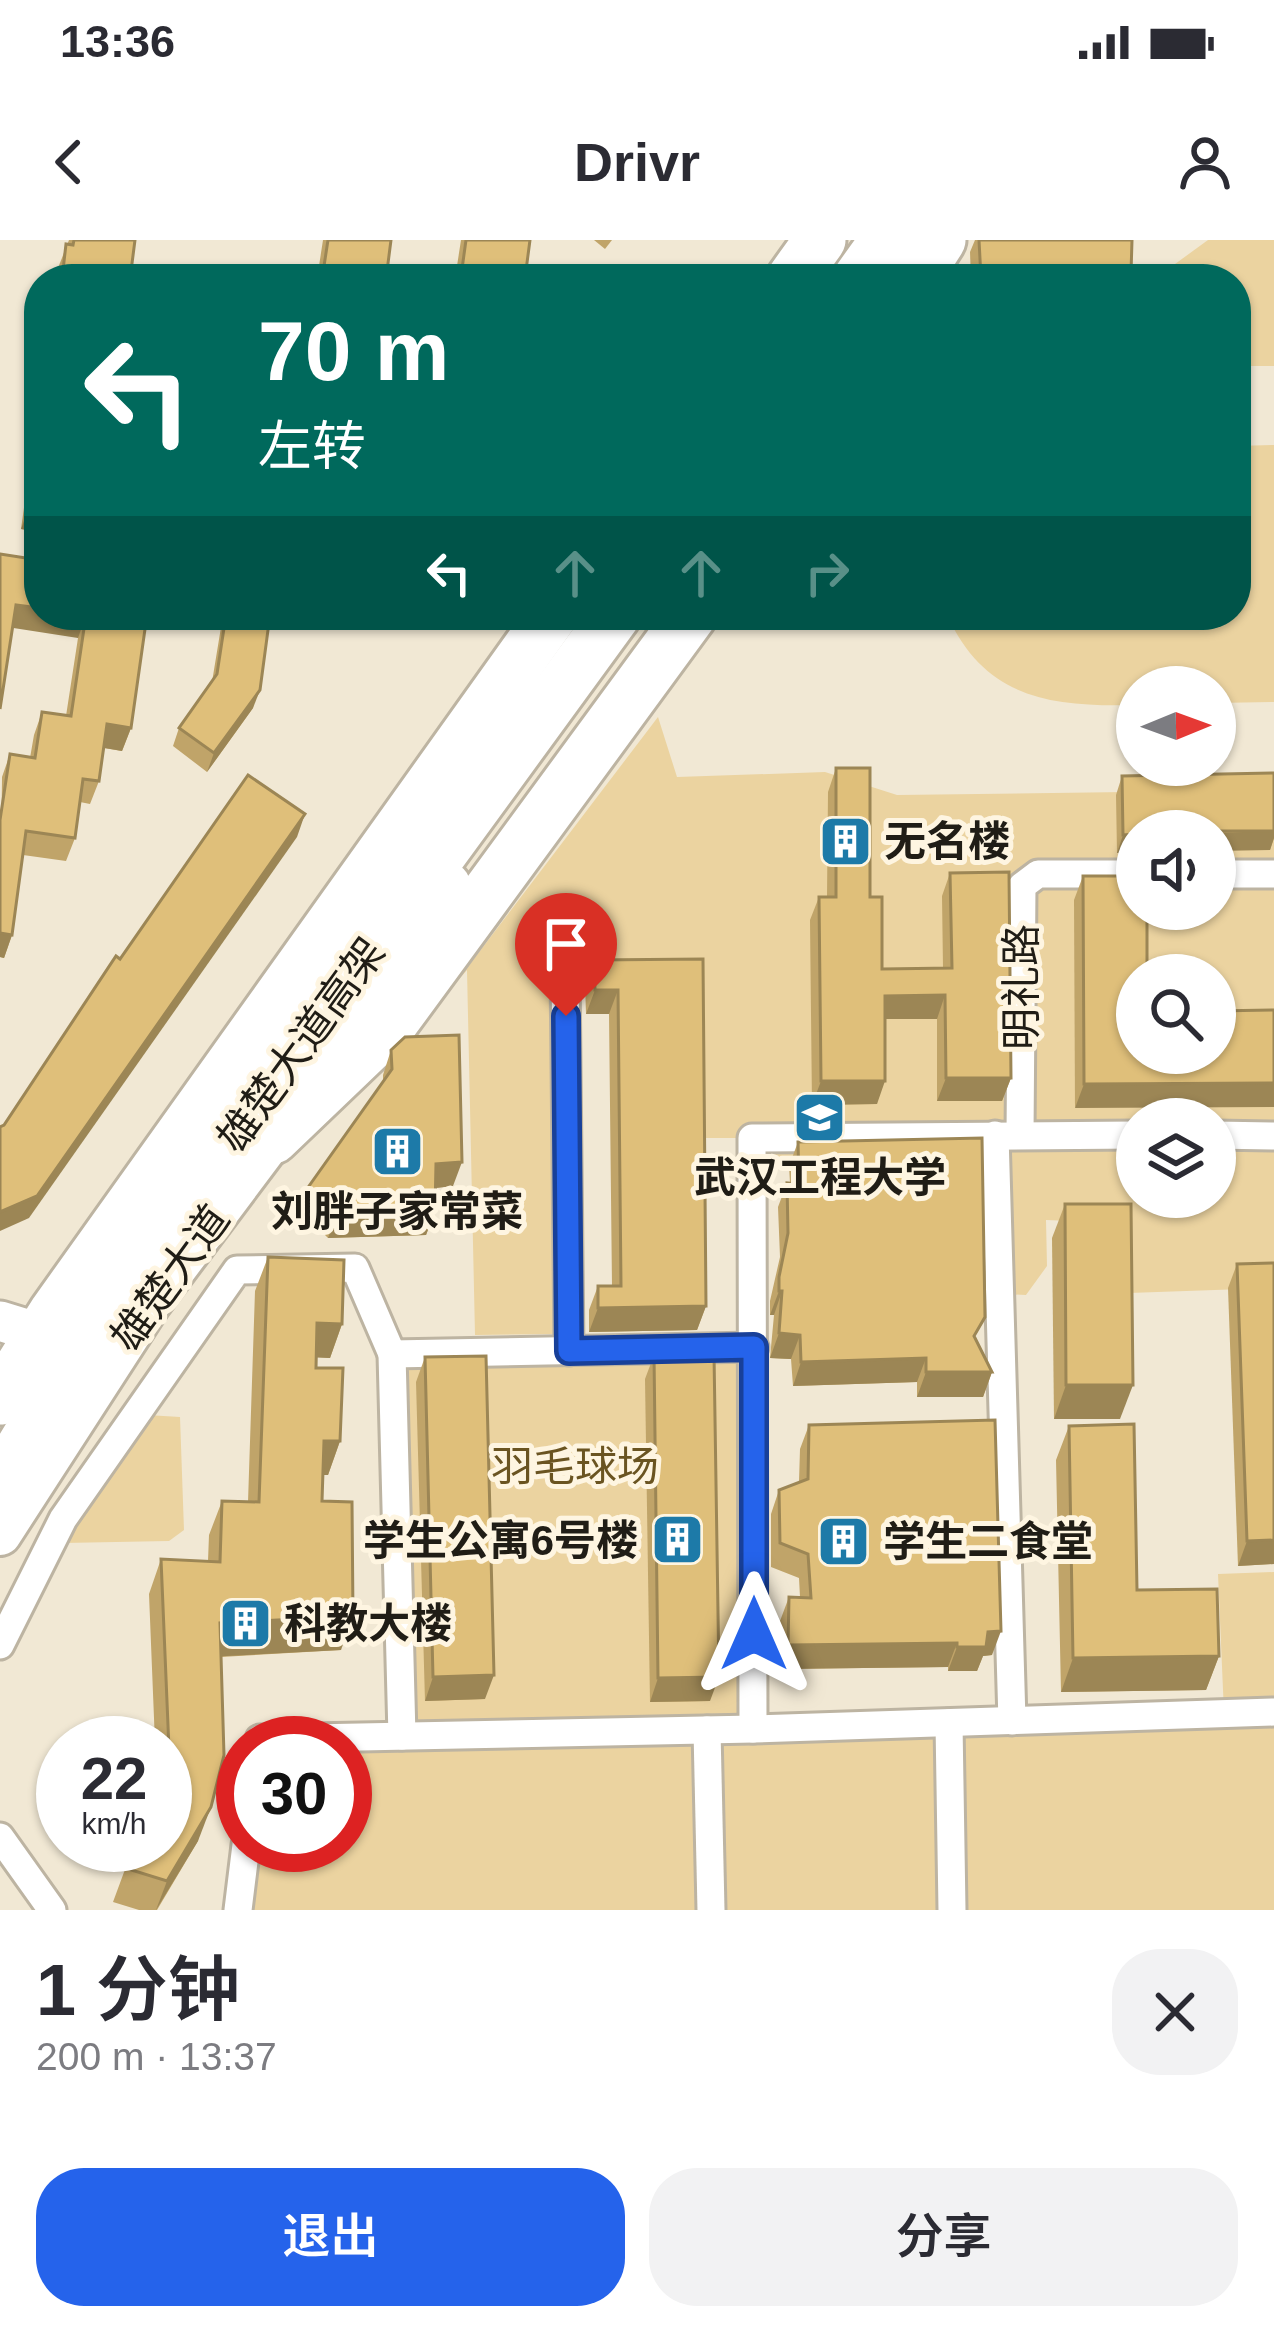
<!DOCTYPE html>
<html lang="zh">
<meta charset="utf-8">
<style>
body{margin:0;font-family:Arial,"Noto Sans SC",sans-serif;background:#f2f2f3;color:#2b2b33;height:100vh;display:flex;flex-direction:column;font-size:45px;white-space:nowrap}
*{box-sizing:border-box;margin:0}
p{font-size:39px;color:#7c7c81}
.icon{flex:none;width:66px;height:66px;fill:none;stroke:currentColor;stroke-width:2;stroke-linecap:round;stroke-linejoin:round}
.map{position:relative;height:1670px;overflow:hidden}
.drawer{display:flex;flex-direction:column;background:#fff;flex:1}
.drawer>*{flex:none}
.top-card{position:absolute;left:24px;top:24px;width:1227px;height:366px;border-radius:48px;box-shadow:0 3px 9px #0004;background:#00695c;color:#fff;overflow:hidden}
.needle{width:78px;rotate:89deg}
.buttons{position:absolute;left:1116px;top:426px;display:grid;gap:24px}
.buttons a{display:grid;place-items:center;width:120px;height:120px;border-radius:50%;background:#fff;box-shadow:0 3px 9px #0004;font-size:60px}
.speed{position:absolute;left:36px;top:1476px;display:flex;gap:24px;font-size:60px;font-weight:700;text-align:center}
.speed>*{display:grid;place-content:center;width:156px;height:156px;border-radius:50%;background:#fff;box-shadow:0 3px 9px #0004;line-height:1}
.speed small{font-size:30px;font-weight:400}
.speed .limit{border:18px solid #d22;background:#fff;color:#111}
.pin{position:absolute;display:grid;place-items:center;width:102px;height:102px;color:#fff;margin:-123px -51px;border-radius:50% 50% 50% 0;rotate:-45deg;box-shadow:0 0 12px #0007}
.pin .icon{rotate:45deg}
.me{position:absolute;width:132px;margin:-66px;rotate:0deg;stroke-linejoin:round;filter:drop-shadow(0 0 9px #0008)}
.turn{display:flex;align-items:center;gap:42px;height:252px;padding:0 36px;font-size:54px}
.turn .icon{width:156px;height:156px;stroke-width:2.5}
.turn b{display:block;font-size:84px;line-height:102px}
.lanes{display:flex;align-items:center;height:114px;padding:0 36px;background:#0003;justify-content:center;gap:60px;direction:ltr}
.lanes .off{opacity:.35}
.round{display:grid;place-items:center;flex:none;width:126px;height:126px;border-radius:48px;background:#f2f2f3}
.summary{display:flex;align-items:center;justify-content:space-between;height:204px;padding:0 36px}
h1{font-size:72px;font-weight:600;line-height:90px}
.cta{display:flex;gap:24px;margin-top:auto;padding:24px 36px}
.cta a{flex:1;height:138px;border-radius:48px;background:#2563eb;color:#fff;font-size:48px;font-weight:600;line-height:138px;text-align:center}
.cta a+a{background:#f2f2f3;color:#2b2b33}
.status{display:flex;justify-content:space-between;align-items:center;height:84px;padding:0 60px;background:#fff;direction:ltr}
.status svg{height:33px;fill:currentColor}
header{display:flex;justify-content:space-between;align-items:center;height:156px;padding:0 36px;background:#fff;font-size:54px;font-weight:600}
.map>svg:first-child{display:block}
</style>
<div class="status"><b>13:36</b><svg viewBox="0 0 49 12"><path d="M0 12V9h3v3zM5 12V6h3v6zM10 12V3h3v9zM15 12V0h3v12zM26 1h20v11H26zM47 4h2v5h-2z"/></svg></div>
<header><svg class="icon" aria-label="back" viewBox="0 0 24 24"><path d="M15 5l-7 7 7 7"/></svg>Drivr<svg class="icon" aria-label="person" viewBox="0 0 24 24"><circle cx="12" cy="8" r="4"/><path d="M4 21q1-7 8-7t8 7"/></svg></header>
<div class="map">
<svg width="1274" height="1670" viewBox="0 0 1274 1670">
<rect width="100%" height="100%" fill="#f1e8d4"/>
<!-- green -->
<g fill="#ebd3a0" fill-rule="evenodd">
<path d="M1208,0H1274V126H1236V39H1166L1175,24Z"/>
<path d="M1274,205V462L1215,463V447H1137V465C1052,467 986,460 947,375H1236V206Z"/>
<path d="M658,477L677,537L825,532L897,555L1274,550V1048L1129,1053L1121,983L1046,980L1047,1026L1026,1055L1000,1054L996,916L752,922V898H695L694,744H585L565,729L549,727L555,1094L475,1095L467,730L454,745ZM1137,591H1215V669H1137ZM1137,735H1215V813H1137ZM1137,879H1215V957H1137Z"/>
<path d="M754,1107L753,1488L1224,1473L1218,1334L1274,1332V1670H238L246,1605H345V1503L401,1496L392,1114Z"/>
<path d="M147,1175L180,1177L184,1290L169,1301L63,1303Z"/>
</g>
<g fill="none" stroke-linecap="round" stroke-linejoin="round">
<defs>
<g id="street">
<path d="M1215,634H1274"/>
<path d="M565,729L569,1111"/>
<path d="M995,895L1012,1481"/>
<path d="M1020,895L1022,646L1038,634H1137"/>
<path d="M1215,895L1274,896"/>
<path d="M0,1405L63,1279L237,1030L355,1028L392,1114"/>
<path d="M949,1483L952,1670"/>
<path d="M753,1489L752,898L1137,895"/>
<path d="M707,1490L711,1670"/>
<path d="M402,1496L392,1114L754,1107"/>
<path d="M259,1503L260,1499L753,1489L1274,1472"/>
<path d="M0,1597L52,1670"/>
<path d="M238,1670L246,1605"/>
</g>
<path id="secondary" d="M0,1081L26,1089"/>
<path id="primary" d="M0,1294L150,1062L273,898L449,644"/>
<g id="highway">
<path d="M792,39L820,0"/>
<path d="M858,39L886,0"/>
<path d="M915,39L940,0"/>
<path d="M273,898L389,787L691,375"/>
<path d="M0,1159L55,1072L552,375"/>
<path d="M0,1243L89,1096L615,375"/>
</g>
</defs>
<!-- street casing -->
<use href="#street" stroke="#bdb4a2" stroke-width="33"/>
<!-- secondary casing -->
<use href="#secondary" stroke="#bdb4a2" stroke-width="45"/>
<!-- primary casing -->
<use href="#primary" stroke="#bdb4a2" stroke-width="48"/>
<!-- highway casing -->
<use href="#highway" stroke="#bdb4a2" stroke-width="57"/>
<!-- street -->
<use href="#street" stroke="#fff" stroke-width="27"/>
<!-- secondary -->
<use href="#secondary" stroke="#fff" stroke-width="39"/>
<!-- primary -->
<use href="#primary" stroke="#fff" stroke-width="42"/>
<!-- highway -->
<use href="#highway" stroke="#fff" stroke-width="51"/>
</g>
<!-- wall -->
<g fill="#c0a469">
<path d="M69,0H135L130,39H56L58,28Z"/>
<path d="M323,0H391L386,39H317Z"/>
<path d="M461,0H530L524,39H455Z"/>
<path d="M594,0H612L605,9Z"/>
<path d="M975,0H1132L1131,33L1129,39H971L970,12Z"/>
<path d="M39,161V292L21,289Z"/>
<path d="M0,314L147,375L131,488L122,511L104,508L99,541L90,564L80,562L75,598L66,621L23,615L12,695L4,718L0,717L2,537L10,514L30,518L34,495L42,472L66,476L78,398Z"/>
<path d="M223,375H270L253,468L207,532L173,506L179,488L212,442Z"/>
<path d="M836,528L870,657L882,729L943,728L942,656L950,633L1011,838L1002,861H937V779H885L877,864L812,865L810,680L819,657H827L828,552Z"/>
<path d="M1274,533V598L1270,610L1137,591V613H1117L1116,555L1122,536Z"/>
<path d="M1083,636L1147,735L1075,868L1074,660Z"/>
<path d="M703,719L706,1066L697,1090L589,1092V1070L598,1046H612L609,774H586L585,744L594,720Z"/>
<path d="M391,810L453,946L435,948V971L426,995L328,998L300,970L309,946L383,842V835Z"/>
<path d="M798,902L977,1101L992,1132L983,1157H917V1142L793,1146L791,1119L770,1118L774,1075H770V1061L780,1017L778,967L787,943H790L789,926Z"/>
<path d="M1065,964L1120,1179H1054L1052,998Z"/>
<path d="M268,1017L342,1084L330,1118L316,1117V1128L340,1201L328,1235H323L322,1261L341,1410L221,1417L198,1601L157,1670H139L113,1662L134,1605H165V1503H155L149,1354L161,1319L208,1321L209,1295L222,1261L248,1262L255,1051Z"/>
<path d="M1274,1023V1324L1238,1326L1228,1048L1237,1024Z"/>
<path d="M654,1115L710,1461L650,1462L645,1139Z"/>
<path d="M425,1117L485,1459L425,1461L416,1142Z"/>
<path d="M809,1185L992,1415L983,1416L977,1431H948V1427L779,1429L780,1381L789,1357H800L799,1338L771,1327V1274L779,1250L799,1242L800,1209Z"/>
<path d="M1069,1186L1137,1350L1219,1416L1206,1450L1061,1452L1056,1220Z"/>
</g>
<!-- shaded-wall -->
<g fill="#9c8655">
<path d="M462,29L524,39H458Z"/>
<path d="M1131,33L1129,39H980Z"/>
<path d="M30,265L39,267V292L21,289Z"/>
<path d="M16,365L39,368V375H86L78,398L7,387Z"/>
<path d="M260,450L253,468L207,532L214,513Z"/>
<path d="M107,484L131,488L122,511L99,507Z"/>
<path d="M305,574L297,597L29,978L0,991V972Z"/>
<path d="M1274,591V598L1270,610L1215,611V593Z"/>
<path d="M1137,594V613H1117L1123,595Z"/>
<path d="M0,693L12,695L4,718L0,717Z"/>
<path d="M595,750H618L609,774H586Z"/>
<path d="M945,755L937,779H876L885,756Z"/>
<path d="M946,838H1011L1002,861H937Z"/>
<path d="M821,841H885L877,864L812,865Z"/>
<path d="M1274,843V867L1075,868L1084,844Z"/>
<path d="M462,922L453,946L427,949L436,924Z"/>
<path d="M435,971L426,995L328,998L337,974Z"/>
<path d="M779,1051H782L774,1075H770Z"/>
<path d="M706,1066L697,1090L589,1092L598,1068Z"/>
<path d="M317,1083L342,1084L330,1118L305,1117Z"/>
<path d="M779,1093L800,1095L791,1119L770,1118Z"/>
<path d="M926,1118L917,1142L793,1146L801,1122Z"/>
<path d="M926,1132H992L983,1157H917Z"/>
<path d="M1066,1145H1133L1120,1179H1054Z"/>
<path d="M324,1201H340L328,1235H312Z"/>
<path d="M1274,1300V1324L1238,1326L1247,1301Z"/>
<path d="M353,1376L341,1410L207,1417L220,1383Z"/>
<path d="M1001,1391L992,1415L983,1416L977,1431H948L957,1407L988,1392Z"/>
<path d="M957,1403L948,1427L779,1429L788,1405Z"/>
<path d="M1219,1416L1206,1450L1061,1452L1073,1418Z"/>
<path d="M494,1435L485,1459L425,1461L433,1437Z"/>
<path d="M719,1437L710,1461L650,1462L658,1438Z"/>
<path d="M211,1567L198,1601L156,1670L167,1641Z"/>
</g>
<!-- building -->
<g fill="#dfbf7a" stroke="#9c8655" stroke-width="3">
<path d="M74,0H135L130,39H62L66,4L73,5Z"/>
<path d="M328,0H391L386,39H322Z"/>
<path d="M466,0H530L525,38L462,29Z"/>
<path d="M979,0H1132L1131,33L981,38Z"/>
<path d="M193,26L260,35L259,39H192Z"/>
<path d="M39,199V267L30,265Z"/>
<path d="M0,314L39,320V368L16,365L0,469Z"/>
<path d="M86,375H147L131,488L107,484L99,541L83,539L75,598L26,591L12,695L0,693V580L10,514L35,518L42,472L71,476Z"/>
<path d="M226,375H270L260,450L214,513L179,488L217,434Z"/>
<path d="M836,528H870V657H882V729L952,728L950,633L1009,632L1011,838H946L945,755L885,756V841H821L819,657H836Z"/>
<path d="M1274,533V591H1137V594L1123,595L1122,536Z"/>
<path d="M248,535L305,574L37,956L0,972V887L4,885L116,716L120,719Z"/>
<path d="M1083,636H1137V669H1147V735H1137V813H1215V771L1274,770V843L1084,844Z"/>
<path d="M703,719L706,1066L598,1068V1046H621L618,750H595L594,720Z"/>
<path d="M459,795L462,922L436,924L435,971L337,974L309,946L392,829L391,810L405,797Z"/>
<path d="M982,898L985,1077L974,1096L992,1132H926V1118L801,1122L800,1095L779,1093L782,1051H779V1037L788,993L787,943L799,944L798,902Z"/>
<path d="M1065,964H1131L1133,1145H1066Z"/>
<path d="M268,1017L344,1020L342,1084L317,1083L316,1128H343L340,1201H324L322,1261L352,1262L353,1376L220,1383L224,1515L211,1567L167,1641L125,1628L134,1605H165V1520L169,1509L161,1319L220,1322L222,1261L259,1262Z"/>
<path d="M1274,1023V1300L1247,1301L1237,1024Z"/>
<path d="M714,1114L719,1437L658,1438L654,1115Z"/>
<path d="M486,1116L494,1435L433,1437L425,1117Z"/>
<path d="M995,1180L1001,1391L988,1392L986,1407H957V1403L788,1405L789,1357L811,1358L808,1314L780,1303L779,1250L808,1239L809,1185Z"/>
<path d="M1134,1184L1137,1350L1217,1349L1219,1416L1073,1418L1069,1186Z"/>
</g>
<g fill="none" stroke-linecap="round" stroke-linejoin="round">
<defs>
<path id="route" d="M566,776L569,1111L754,1107V1394"/>
</defs>
<!-- route casing -->
<use href="#route" stroke="#184099" stroke-width="30"/>
<!-- route -->
<use href="#route" stroke="#2563eb" stroke-width="21"/>
</g>
<!-- icons -->
<defs>
<symbol id="building-square" viewBox="-11 -11 22 22"><rect x="-9" y="-9" width="18" height="18" rx="4" fill="#1d7aa8" stroke="#fef5e1"/><path d="M-4-6H4V6H1V3H-1V6H-4ZM-2.5-4.3h1.7v1.8h-1.7ZM.8-4.3h1.7v1.8H.8ZM-2.5-1h1.7V.8h-1.7ZM.8-1h1.7V.8H.8Z" fill="#fff"/></symbol>
<symbol id="university-square" viewBox="-11 -11 22 22"><rect x="-9" y="-9" width="18" height="18" rx="4" fill="#1d7aa8" stroke="#fef5e1"/><path d="M0-5L7-2L0 1L-7-2ZM-4 1L0 2.5L4 1V4Q0 6-4 4Z" fill="#fff"/></symbol>
</defs>
<g fill-rule="evenodd">
<use href="#building-square" x="816" y="572" width="59" height="59"/>
<use href="#university-square" x="790" y="848" width="59" height="59"/>
<use href="#building-square" x="368" y="882" width="59" height="59"/>
<use href="#building-square" x="648" y="1270" width="59" height="59"/>
<use href="#building-square" x="814" y="1272" width="59" height="59"/>
<use href="#building-square" x="216" y="1354" width="59" height="59"/>
</g>
<g text-anchor="middle" dominant-baseline="central" stroke-width="10" stroke-linejoin="round" paint-order="stroke">
<!-- poi labels -->
<g font-size="42" font-weight="bold" fill="#201d16" stroke="#fef5e1" text-anchor="start">
<text x="884" y="601">无名楼</text>
<text x="820" y="937" text-anchor="middle">武汉工程大学</text>
<text x="397" y="971" text-anchor="middle">刘胖子家常菜</text>
<text x="638" y="1300" text-anchor="end">学生公寓6号楼</text>
<text x="883" y="1301">学生二食堂</text>
<text x="284" y="1383">科教大楼</text>
</g>
<!-- street labels -->
<g font-size="42" fill="#201d16" stroke="#fef5e1">
<text transform="translate(1021 747) rotate(-90)">明礼路</text>
<text transform="translate(301 805) rotate(-54)">雄楚大道高架</text>
<text transform="translate(170 1038) rotate(-54)">雄楚大道</text>
</g>
<!-- park labels -->
<g font-size="42" fill="#6a5421" stroke="#fef5e1">
<text x="575" y="1226">羽毛球场</text>
</g>
</g>
</svg>
<div class="buttons">
<a><svg class="needle" viewBox="-14 -14 28 28"><path d="M0-13l5 13h-10z" fill="#e53935"/><path d="M0 13l5-13h-10z" fill="#7c7c81"/></svg></a>
<a><svg class="icon" aria-label="sound" viewBox="0 0 24 24"><path d="M4 9h4l5-4v14l-5-4H4zM17 9q2 3 0 6"/></svg></a>
<a><svg class="icon" aria-label="search" viewBox="0 0 24 24"><circle cx="10" cy="10" r="6"/><path d="M15 15l6 6"/></svg></a>
<a><svg class="icon" aria-label="layers" viewBox="0 0 24 24"><path d="M12 4l9 5-9 5-9-5zM3 14l9 5 9-5"/></svg></a>
</div>
<div class="speed"><div>22<small>km/h</small></div><div class="limit">30</div></div>
<div class="pin" style="left:566px;top:776px;background:#d93025"><svg class="icon" aria-label="arrive" viewBox="0 0 24 24"><path d="M6 21V4h12l-3 4 3 4H6"/></svg></div>
<svg class="me" style="left:754px;top:1394px" viewBox="-20 -20 40 40"><path d="M0-17L14 15 0 8-14 15z" fill="#2563eb" stroke="#fff" stroke-width="4"/></svg>
<div class="top-card">
<div class="turn"><svg class="icon" aria-label="left" viewBox="0 0 24 24"><path d="M17 20v-9H6M10 6l-5 5 5 5"/></svg><div><b>70 m</b>左转</div></div>
<div class="lanes"><svg class="icon" aria-label="left" viewBox="0 0 24 24"><path d="M17 20v-9H6M10 6l-5 5 5 5"/></svg><svg class="icon off" aria-label="ahead" viewBox="0 0 24 24"><path d="M12 20V5M6 11l6-6 6 6"/></svg><svg class="icon off" aria-label="ahead" viewBox="0 0 24 24"><path d="M12 20V5M6 11l6-6 6 6"/></svg><svg class="icon off" aria-label="right" viewBox="0 0 24 24"><path d="M7 20v-9h11M14 6l5 5-5 5"/></svg></div>
</div>
</div>
<section class="drawer">
<div class="summary"><div><h1>1 分钟</h1><p>200 m · 13:37</p></div><a class="round"><svg class="icon" aria-label="close" viewBox="0 0 24 24"><path d="M6 6l12 12M18 6L6 18"/></svg></a></div>
<div class="cta"><a>退出</a><a>分享</a></div>
</section>
